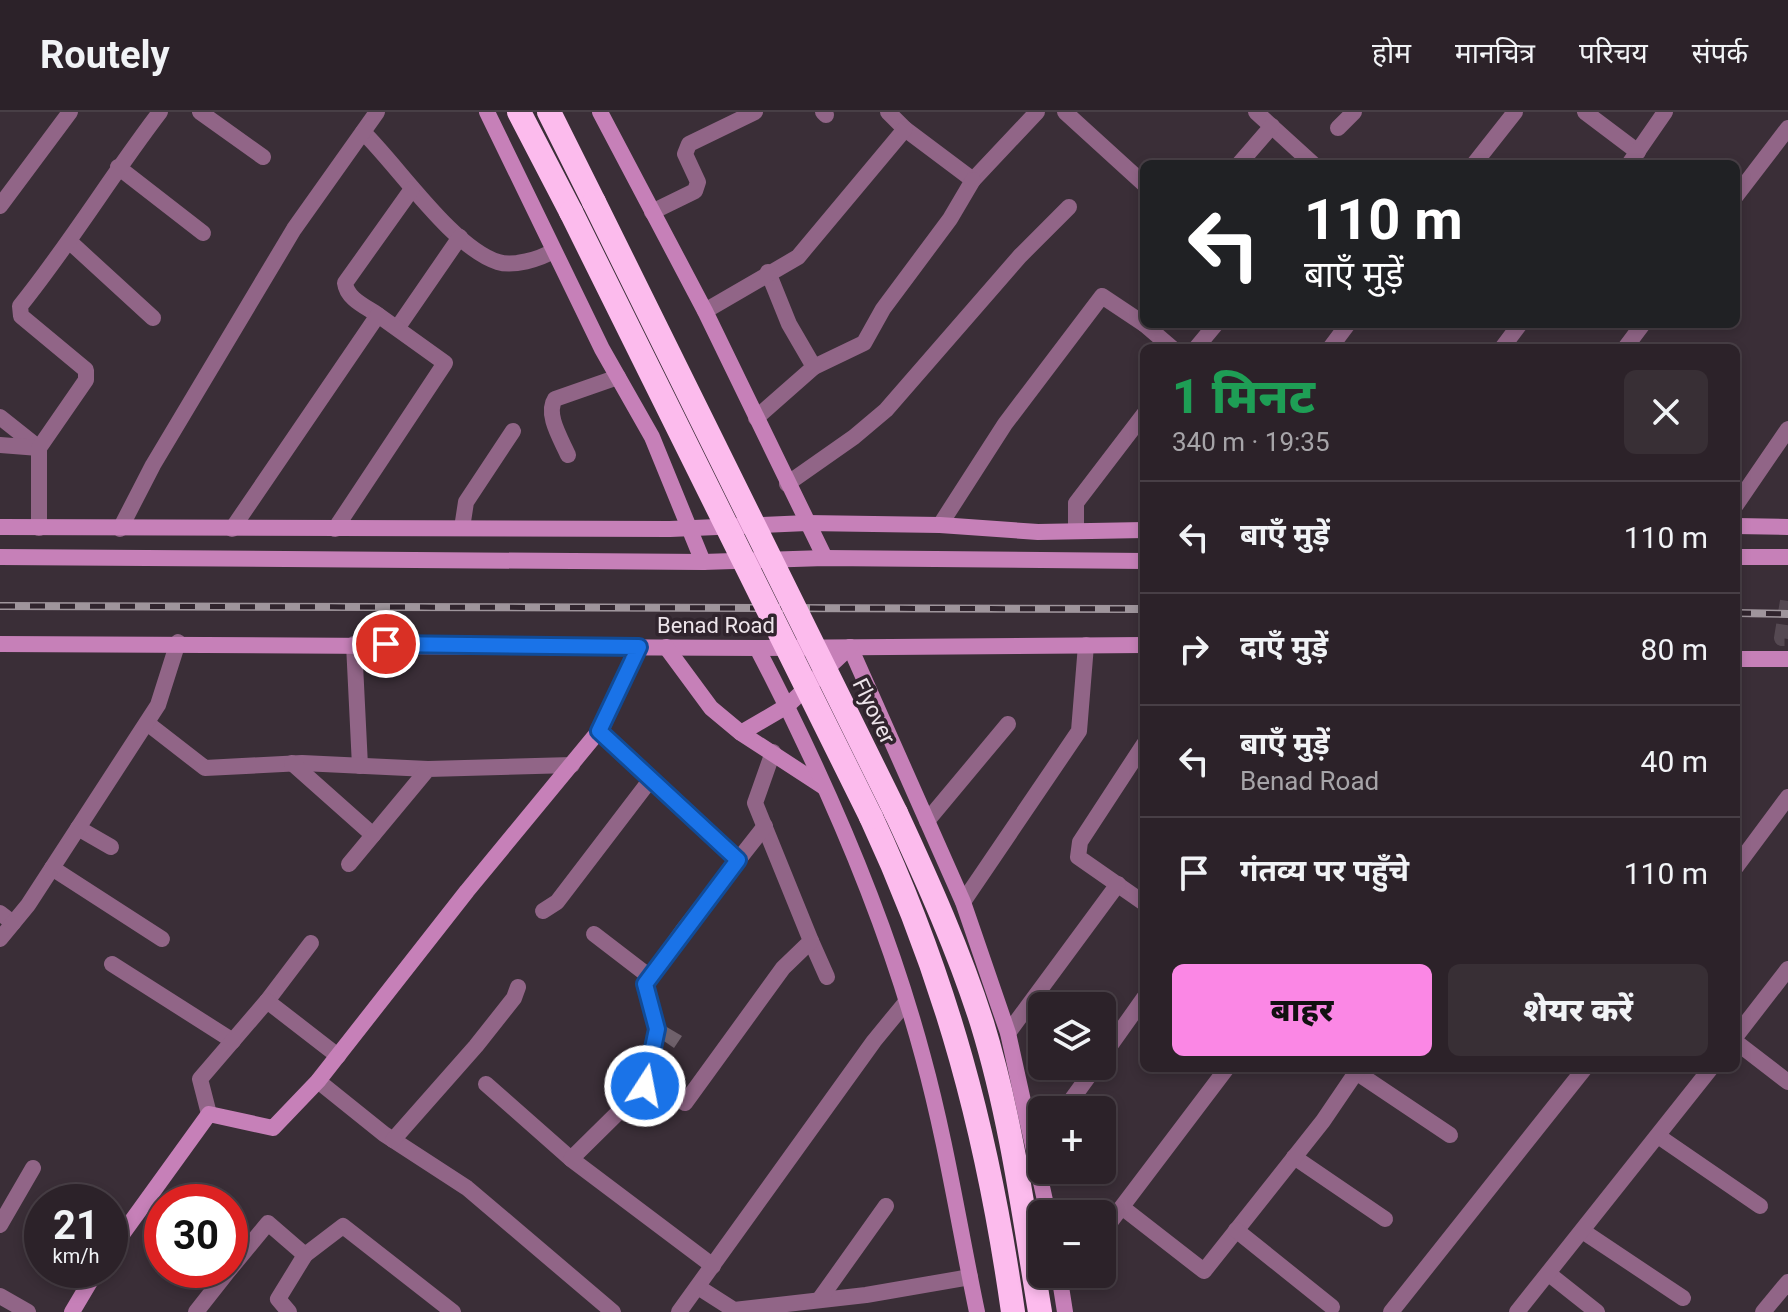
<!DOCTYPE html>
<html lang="hi">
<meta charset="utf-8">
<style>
body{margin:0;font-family:Roboto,"Noto Sans Devanagari",sans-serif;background:#382f35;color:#f1f3f6;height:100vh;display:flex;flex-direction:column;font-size:30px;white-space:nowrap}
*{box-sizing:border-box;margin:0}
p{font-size:26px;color:#a6a4a8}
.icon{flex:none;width:44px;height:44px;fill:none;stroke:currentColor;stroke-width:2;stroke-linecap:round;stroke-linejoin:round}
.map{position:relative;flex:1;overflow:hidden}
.panel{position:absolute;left:1140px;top:232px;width:600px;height:728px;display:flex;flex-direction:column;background:#2c2229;border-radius:12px;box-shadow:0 4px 12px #0003,0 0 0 2px #483f46}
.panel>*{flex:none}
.top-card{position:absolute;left:1140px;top:48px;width:600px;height:168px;border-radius:12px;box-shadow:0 4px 12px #0003,0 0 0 2px #483f46;background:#202124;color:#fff;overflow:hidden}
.fabs{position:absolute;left:1028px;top:880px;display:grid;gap:16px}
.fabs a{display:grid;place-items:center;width:88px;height:88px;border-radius:12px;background:#2c2229;box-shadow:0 4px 12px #0003,0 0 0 2px #483f46;font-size:40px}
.speed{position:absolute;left:24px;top:1072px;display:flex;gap:16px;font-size:40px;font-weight:700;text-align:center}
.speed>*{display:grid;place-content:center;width:104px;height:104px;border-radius:50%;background:#2c2229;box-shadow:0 4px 12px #0003,0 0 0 2px #483f46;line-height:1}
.speed small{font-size:20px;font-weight:400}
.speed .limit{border:12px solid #d22;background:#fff;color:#111}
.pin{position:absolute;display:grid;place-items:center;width:68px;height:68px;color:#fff;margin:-34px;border:4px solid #fff;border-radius:50%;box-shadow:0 2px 8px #0007}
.me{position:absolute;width:88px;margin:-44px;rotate:11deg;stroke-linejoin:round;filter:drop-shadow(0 0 6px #0008)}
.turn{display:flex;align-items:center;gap:28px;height:168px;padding:0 32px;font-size:36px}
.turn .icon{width:104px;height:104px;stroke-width:2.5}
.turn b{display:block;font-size:56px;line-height:68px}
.round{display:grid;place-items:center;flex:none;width:84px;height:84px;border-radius:12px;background:#382f35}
.summary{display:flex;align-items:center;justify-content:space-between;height:136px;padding:0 32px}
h1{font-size:48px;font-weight:800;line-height:60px;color:#1e9e55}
.button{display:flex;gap:16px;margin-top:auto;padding:16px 32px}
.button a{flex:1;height:92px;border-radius:12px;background:#fb87e5;color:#111;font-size:32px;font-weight:800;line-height:92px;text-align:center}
.button a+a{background:#382f35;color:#f1f3f6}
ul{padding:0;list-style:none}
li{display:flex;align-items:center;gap:24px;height:112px;padding:0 32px;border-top:2px solid #483f46}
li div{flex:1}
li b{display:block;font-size:30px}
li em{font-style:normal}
header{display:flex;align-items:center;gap:48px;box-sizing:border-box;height:112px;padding:0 40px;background:#2c2229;border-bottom:2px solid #483f46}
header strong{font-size:38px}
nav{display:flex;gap:44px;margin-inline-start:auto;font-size:28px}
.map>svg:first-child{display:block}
</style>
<header>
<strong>Routely</strong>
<nav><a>होम</a><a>मानचित्र</a><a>परिचय</a><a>संपर्क</a></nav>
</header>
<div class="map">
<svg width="1788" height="1200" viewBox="0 0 1788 1200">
<rect width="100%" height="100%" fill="#3a2e37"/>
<!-- building -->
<path fill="#6f616b" d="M665,914L682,924L674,936L658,925Z"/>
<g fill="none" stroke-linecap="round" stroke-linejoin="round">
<!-- street-tunnel -->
<path stroke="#554952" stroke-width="16" stroke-dasharray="16 8" stroke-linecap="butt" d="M1788,489L1782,526H1788"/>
<!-- street -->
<g stroke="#916587" stroke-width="16">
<path d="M200,0L263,45"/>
<path d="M823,0L826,3"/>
<path d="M888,0L905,17L973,68L1037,0"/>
<path d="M1065,0L1144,72"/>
<path d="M1256,0L1313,52"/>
<path d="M1585,0L1638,40"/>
<path d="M1338,16L1354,0"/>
<path d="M363,20C398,54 453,136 498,150C513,155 540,147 553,139"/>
<path d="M1239,52L1272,14"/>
<path d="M1474,52L1515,0"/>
<path d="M1629,52L1665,0"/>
<path d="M118,55L203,121"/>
<path d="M1736,84L1788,16"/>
<path d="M0,94L70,0"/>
<path d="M652,100L695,79L698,70L685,42L689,32L755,0"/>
<path d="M70,130L153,206"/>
<path d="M768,160L789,212L814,255"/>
<path d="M705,199L798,145L905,17"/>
<path d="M378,203C365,194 347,187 345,171L412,77"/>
<path d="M1144,212L1172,236"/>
<path d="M398,215L460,125"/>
<path d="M1196,236L1216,212"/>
<path d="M1330,236L1348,212"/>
<path d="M1502,236L1520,212"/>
<path d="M1625,236L1643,212"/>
<path d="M0,305L39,336"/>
<path d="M756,306L814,255L864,231L883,197L950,107L973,68"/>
<path d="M0,333L39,336"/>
<path d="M568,343C561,327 545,302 555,287L618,265"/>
<path d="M787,372L854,325L886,298L1020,144L1069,95"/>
<path d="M1736,393L1788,317"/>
<path d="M940,413L1005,312L1102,184L1144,212"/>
<path d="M39,416V336L86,268V258L21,204L20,194C70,132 111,64 160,0"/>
<path d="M462,416L466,390L513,319"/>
<path d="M120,417L153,353L294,117L377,0"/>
<path d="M232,417L378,203L445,251L335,417"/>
<path d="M1076,419V391L1144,302"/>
<path d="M354,532L360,654"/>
<path d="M147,611L205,656L302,651L428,657"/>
<path d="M599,619L738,748"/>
<path d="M1144,632L1080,730L1078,745L1144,791"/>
<path d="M292,651L373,723"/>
<path d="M927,709L1008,612"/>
<path d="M78,716L111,735"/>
<path d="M349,752L428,657L572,653"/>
<path d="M1736,755L1788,685"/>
<path d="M52,756L162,827"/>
<path d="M963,790L1079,619L1086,533"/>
<path d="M543,799L557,790L651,667"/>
<path d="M0,801L13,811"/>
<path d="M594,822L650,865"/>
<path d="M0,827L28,793L158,593L178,530"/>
<path d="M811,829L827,865"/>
<path d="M112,852L233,929"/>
<path d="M267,889L311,831"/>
<path d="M1008,921L1118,772"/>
<path d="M1736,924L1788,857"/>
<path d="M1736,930L1788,970"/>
<path d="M1102,945L1144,886"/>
<path d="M1356,960L1450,1023"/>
<path d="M318,969L384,1022L467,1076L613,1200"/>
<path d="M486,972L571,1047"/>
<path d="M685,991L783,856L811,829L755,691L773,640"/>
<path d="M1064,998L1096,954"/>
<path d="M209,1002L200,967L267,889L338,944"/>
<path d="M1658,1024L1760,1094"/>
<path d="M393,1028L476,934L514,886L518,875"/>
<path d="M1294,1045L1385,1107"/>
<path d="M1123,1096L1204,1159L1323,1009L1359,956"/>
<path d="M0,1113L33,1056"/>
<path d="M1236,1118L1332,1195"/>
<path d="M1584,1120L1683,1186"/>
<path d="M1102,1121L1227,956"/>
<path d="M713,1154L571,1047L645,974L657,917L645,872L684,817L765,714"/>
<path d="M230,1157L268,1111L305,1143L343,1114L453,1200"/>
<path d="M1549,1162L1597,1200"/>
<path d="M698,1175L734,1198L866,1183L970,1165"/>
<path d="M0,1184L28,1200"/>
<path d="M819,1188L886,1094"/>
<path d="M196,1200L229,1158"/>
<path d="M289,1200L278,1187L305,1143"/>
<path d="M679,1200L874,929L906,890"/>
<path d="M1391,1200L1585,956"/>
<path d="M1517,1200L1711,956"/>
<path d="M1763,1200L1788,1170"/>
</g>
<!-- secondary -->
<g stroke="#c680b8" stroke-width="16">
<path d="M487,0L602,237L652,325L703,450"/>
<path d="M600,0L705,199L825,446"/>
<path d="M1736,414L1788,415"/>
<path d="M0,415L670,417L807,411L940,413L1038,420L1144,418"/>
<path d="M0,445L703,450L825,446L1144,449"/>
<path d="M1736,445H1788"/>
<path d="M0,532L757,536L1144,533"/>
<path d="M666,535L711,596L741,621L824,675"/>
<path d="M850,535L963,790L1008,921L1048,1102"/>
<path d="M757,536C825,666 885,803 923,945C946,1029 959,1114 977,1200"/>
<path d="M1736,547H1788"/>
<path d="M741,621L787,594L850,535"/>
<path d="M110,1139L209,1002L273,1016L318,969L467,779L603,614L639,535"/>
<path d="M1059,1162L1065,1200"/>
<path d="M72,1200L97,1158"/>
</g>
<!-- highway -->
<g stroke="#fcbbed" stroke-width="24">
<path d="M519,0L571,100"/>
<path d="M549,0L594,90"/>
<path d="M896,701C928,770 959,839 982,911C1011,1005 1024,1104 1040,1200"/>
<path d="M871,705C947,868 988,1023 1013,1200"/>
</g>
<defs>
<g id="rail">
<path d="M0,494L1144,497"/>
<path d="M1736,501L1788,502"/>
</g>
</defs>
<!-- rail casing -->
<use href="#rail" stroke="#9f959c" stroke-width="8"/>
<!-- rail -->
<use href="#rail" stroke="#30242d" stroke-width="5" stroke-dasharray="15" stroke-linecap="butt"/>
<!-- highway-bridge -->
<g stroke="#fcbbed" stroke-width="24">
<path d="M594,90L896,701"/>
<path d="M571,100L871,705"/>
</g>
</g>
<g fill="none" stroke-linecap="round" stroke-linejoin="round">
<defs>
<path id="route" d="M386,532L639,535L599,619L738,748L645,872L657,917L645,974"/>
</defs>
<!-- route casing -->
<use href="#route" stroke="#114b97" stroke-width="20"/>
<!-- route -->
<use href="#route" stroke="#1a73e8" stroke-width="14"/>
</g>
<g text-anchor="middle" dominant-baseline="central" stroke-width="7" stroke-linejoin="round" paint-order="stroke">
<!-- street labels -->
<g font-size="22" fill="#ede4ea" stroke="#30242d">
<text x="716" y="513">Benad Road</text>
<text transform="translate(874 599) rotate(64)">Flyover</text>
</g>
</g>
</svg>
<div class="fabs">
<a><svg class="icon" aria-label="layers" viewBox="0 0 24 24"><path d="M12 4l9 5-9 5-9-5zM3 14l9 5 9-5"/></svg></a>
<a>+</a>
<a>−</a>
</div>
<div class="speed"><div>21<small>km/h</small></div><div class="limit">30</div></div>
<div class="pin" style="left:386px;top:532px;background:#d93025"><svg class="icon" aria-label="arrive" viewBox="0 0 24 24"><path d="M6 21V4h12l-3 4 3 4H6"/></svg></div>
<svg class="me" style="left:645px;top:974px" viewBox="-20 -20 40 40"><circle r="17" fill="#1a73e8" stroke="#fff" stroke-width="3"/><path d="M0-11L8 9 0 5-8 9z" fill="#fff"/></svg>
<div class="top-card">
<div class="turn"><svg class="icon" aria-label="left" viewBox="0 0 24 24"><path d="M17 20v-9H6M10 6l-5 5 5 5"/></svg><div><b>110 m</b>बाएँ मुड़ें</div></div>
</div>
<section class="panel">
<div class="summary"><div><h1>1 मिनट</h1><p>340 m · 19:35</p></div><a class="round"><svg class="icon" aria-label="close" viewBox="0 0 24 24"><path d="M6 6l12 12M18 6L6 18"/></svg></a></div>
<ul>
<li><svg class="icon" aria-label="left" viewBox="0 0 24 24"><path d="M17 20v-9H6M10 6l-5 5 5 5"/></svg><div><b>बाएँ मुड़ें</b></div><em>110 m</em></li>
<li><svg class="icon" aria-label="right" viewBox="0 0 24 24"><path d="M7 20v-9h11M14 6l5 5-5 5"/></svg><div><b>दाएँ मुड़ें</b></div><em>80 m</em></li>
<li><svg class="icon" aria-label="left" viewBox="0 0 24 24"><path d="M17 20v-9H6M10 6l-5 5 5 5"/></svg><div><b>बाएँ मुड़ें</b><p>Benad Road</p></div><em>40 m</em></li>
<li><svg class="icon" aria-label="arrive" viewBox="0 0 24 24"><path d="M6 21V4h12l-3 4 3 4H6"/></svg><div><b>गंतव्य पर पहुँचे</b></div><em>110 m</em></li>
</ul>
<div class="button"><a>बाहर</a><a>शेयर करें</a></div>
</section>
</div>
